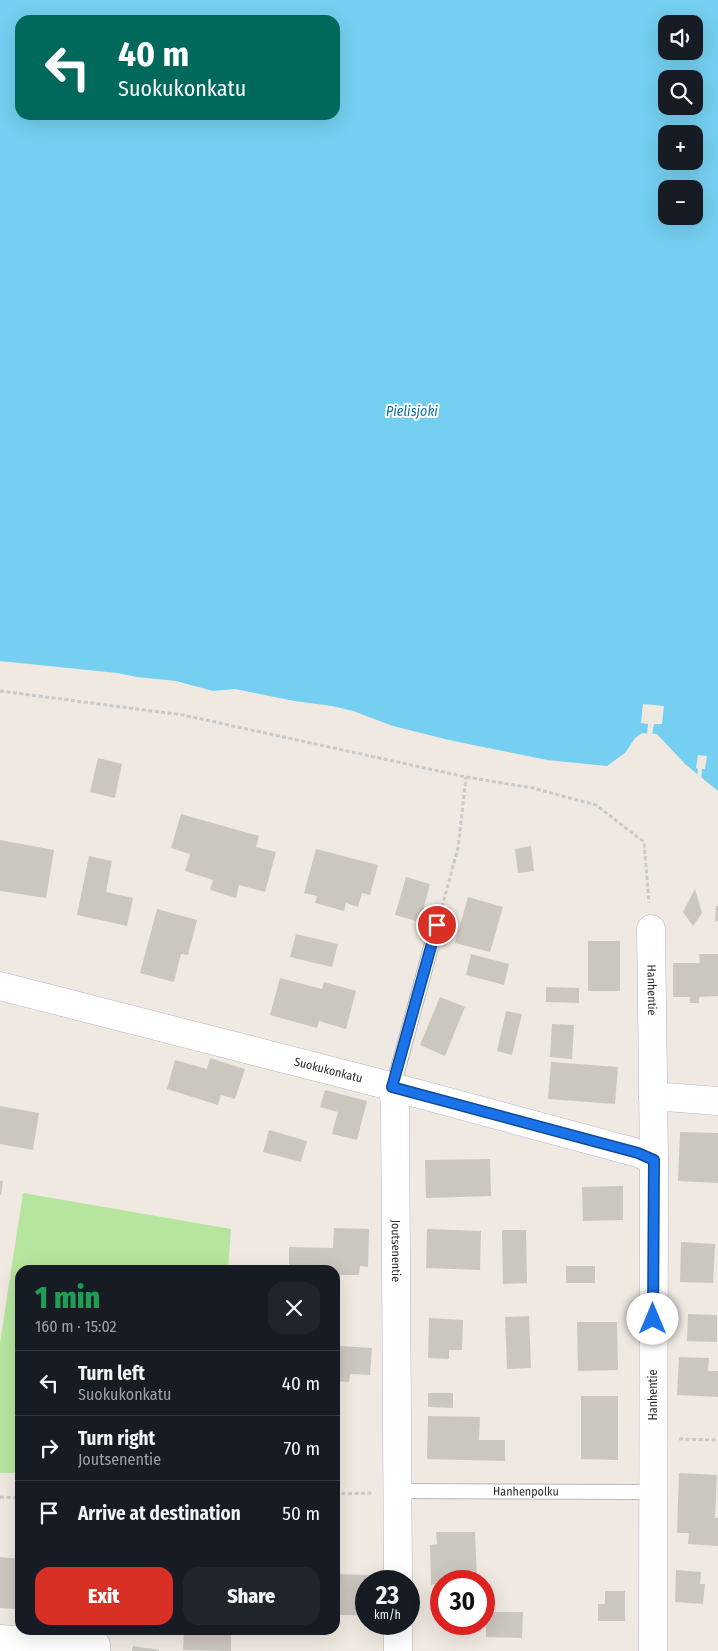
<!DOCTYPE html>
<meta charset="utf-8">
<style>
body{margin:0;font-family:"Fira Sans Condensed",sans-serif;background:#20242c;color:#f1f3f6;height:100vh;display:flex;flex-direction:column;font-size:19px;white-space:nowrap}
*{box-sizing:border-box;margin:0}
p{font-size:16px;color:#9ea1a6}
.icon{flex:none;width:28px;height:28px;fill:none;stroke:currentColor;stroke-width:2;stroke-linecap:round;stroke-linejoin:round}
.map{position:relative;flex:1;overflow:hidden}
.panel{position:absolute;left:15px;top:1265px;width:325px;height:370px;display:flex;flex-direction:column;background:#171b24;border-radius:15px;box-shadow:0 5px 20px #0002}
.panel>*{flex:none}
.guide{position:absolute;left:15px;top:15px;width:325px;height:105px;border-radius:15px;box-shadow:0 5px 20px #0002;background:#00695c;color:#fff;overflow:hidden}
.tools{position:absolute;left:658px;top:15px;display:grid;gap:10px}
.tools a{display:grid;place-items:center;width:45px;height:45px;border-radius:10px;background:#171b24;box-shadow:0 5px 20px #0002;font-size:25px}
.speed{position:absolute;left:355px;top:1570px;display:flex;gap:10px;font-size:25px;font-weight:700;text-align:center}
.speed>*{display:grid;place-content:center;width:65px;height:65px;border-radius:50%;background:#171b24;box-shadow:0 5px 20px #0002;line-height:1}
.speed small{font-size:12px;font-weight:400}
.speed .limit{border:8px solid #d22;background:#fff;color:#111}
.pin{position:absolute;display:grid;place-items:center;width:42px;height:42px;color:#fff;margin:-21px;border:2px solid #fff;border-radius:50%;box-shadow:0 1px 5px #0007}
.me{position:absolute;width:55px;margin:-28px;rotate:0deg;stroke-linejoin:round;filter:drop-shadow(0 0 4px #0008)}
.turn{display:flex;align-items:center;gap:18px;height:105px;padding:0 20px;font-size:22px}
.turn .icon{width:65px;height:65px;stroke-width:2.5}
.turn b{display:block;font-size:35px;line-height:42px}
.round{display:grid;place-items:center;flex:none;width:52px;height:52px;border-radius:15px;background:#20242c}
.overview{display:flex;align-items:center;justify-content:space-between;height:85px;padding:0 20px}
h1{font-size:30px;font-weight:800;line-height:38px;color:#1e9e55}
.cta{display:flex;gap:10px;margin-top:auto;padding:10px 20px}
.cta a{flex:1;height:58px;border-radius:15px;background:#d93025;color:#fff;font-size:20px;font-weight:800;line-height:58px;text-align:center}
.cta a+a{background:#20242c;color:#f1f3f6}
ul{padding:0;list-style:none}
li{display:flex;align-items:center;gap:15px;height:65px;padding:0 20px;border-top:1px solid #363941}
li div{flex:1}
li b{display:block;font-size:19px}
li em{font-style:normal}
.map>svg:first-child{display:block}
</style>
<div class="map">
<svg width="718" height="1651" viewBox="0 0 718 1651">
<rect width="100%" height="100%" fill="#efe9e1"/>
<!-- green -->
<path fill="#b6e59e" d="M23,1193L231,1229L228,1270H20V1473H0V1343Z"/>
<!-- water -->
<path fill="#75cff0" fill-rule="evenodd" d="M0,0H718V791L685,764L657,734L642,733L635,738L625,753L607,766L547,760L449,740L393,726L353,711L332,706L294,701L235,689L213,691L176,681L137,677L117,673L0,661ZM20,20H335V115H20ZM666,24H694V51H666ZM666,79H694V106H666ZM666,134H694V161H666ZM666,189H694V216H666Z"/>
<!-- pier -->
<g fill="#efe9e1">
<path d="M643,704L664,706L662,724H654L652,735L647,734L648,724L641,723Z"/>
<path d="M698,755L707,756L705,769H702L701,780L697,777L698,769L696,768Z"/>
</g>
<!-- building -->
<g fill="#cbc7bf">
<path d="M98,758L122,764L115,798L90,792Z"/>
<path d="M181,814L259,836L256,847L276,852L265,892L239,885L236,898L210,890L213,880L185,871L190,854L171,848Z"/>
<path d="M0,840L54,850L46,898L0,891Z"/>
<path d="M531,846L534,871L518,873L515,849Z"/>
<path d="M316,849L378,865L370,895L362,893L358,907L346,903L344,911L315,903L317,896L304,893Z"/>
<path d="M89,856L112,861L106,892L133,898L127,926L77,915Z"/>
<path d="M406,877L430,884L420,922L395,915Z"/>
<path d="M695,889L702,913L693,926L683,912Z"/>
<path d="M468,897L503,907L490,952L455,943Z"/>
<path d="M716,906H718V921H715Z"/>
<path d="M157,909L197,920L188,955L181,954L174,982L140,973Z"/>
<path d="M296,934L338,944L332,967L290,957Z"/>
<rect x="588" y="941" width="32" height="50"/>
<path d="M471,954L509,964L504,985L466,975Z"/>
<path d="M699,954H718V996L699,997V1003H690V997H673V963H700Z"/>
<path d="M280,978L322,989L324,982L356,991L346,1029L319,1021L317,1028L270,1015Z"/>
<path d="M546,987L579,988V1003L546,1002Z"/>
<path d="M440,997L465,1007L445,1056L420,1045Z"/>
<path d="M506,1011L522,1014L512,1055L497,1051Z"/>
<path d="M552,1024L574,1025L572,1059L550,1057Z"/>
<path d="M210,1058L245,1069L235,1099L221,1095L218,1105L167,1089L175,1060L207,1069Z"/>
<path d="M551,1062L618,1067L615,1104L548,1099Z"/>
<path d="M325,1090L367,1101L357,1140L332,1134L338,1112L320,1107Z"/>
<path d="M0,1106L39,1113L33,1150L0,1144Z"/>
<path d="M269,1130L307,1141L301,1162L263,1152Z"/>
<path d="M680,1132L718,1133V1183L678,1181Z"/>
<path d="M490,1159L491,1196L426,1198L425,1160Z"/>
<path d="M0,1181H3L1,1195H0Z"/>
<path d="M623,1186V1220L583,1221L582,1187Z"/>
<path d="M334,1228L369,1229L368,1267L360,1266L359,1275H335V1270H289V1247L333,1248Z"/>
<path d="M427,1229L481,1231L480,1270L426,1268Z"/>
<path d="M502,1230H526L527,1283L503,1284Z"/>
<path d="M681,1242L715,1244L713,1283L680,1282Z"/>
<rect x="566" y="1266" width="29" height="17"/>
<path d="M688,1314L717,1315V1342L687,1341Z"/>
<path d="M529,1316L531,1368L507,1369L505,1317Z"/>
<path d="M429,1318L463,1320L462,1350H449V1359L428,1358Z"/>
<path d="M577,1322H617L618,1370L578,1371Z"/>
<path d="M339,1346L372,1348L370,1375L350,1374L349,1382L335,1381V1355L338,1356Z"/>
<path d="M679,1357L709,1358L708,1371H718V1397L677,1395Z"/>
<path d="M428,1393H453V1408L428,1407Z"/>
<path d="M581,1396H618V1460L581,1459Z"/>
<path d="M428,1416L480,1417L479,1440H505V1461L427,1459Z"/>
<path d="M679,1473L717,1475L715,1518H718V1546L688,1544L689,1533H677Z"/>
<path d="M436,1532H475L477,1581H441V1599L436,1600L435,1584L431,1585L430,1545L437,1544Z"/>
<path d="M0,1557L20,1559L15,1609L0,1608Z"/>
<path d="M676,1570L701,1572L700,1584H705L703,1604L675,1602Z"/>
<path d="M335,1574L373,1575V1581H366V1615H335Z"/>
<path d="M605,1591H625V1621H598V1604H605Z"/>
<path d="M486,1612H523L522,1638L486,1637Z"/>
<path d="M184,1630H231V1651L183,1650Z"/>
<path d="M133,1646L159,1650V1651H132Z"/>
</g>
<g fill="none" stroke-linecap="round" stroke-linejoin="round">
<defs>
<g id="lane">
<path d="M393,1087L437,925"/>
<path id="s1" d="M398,1491L653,1492"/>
</g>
<g id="street">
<path id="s2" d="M651,929L654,1160L653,1651"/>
<path id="s3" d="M0,986L371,1081L638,1153L654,1160"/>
<path id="s4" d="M393,1087L395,1105L398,1581"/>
<path d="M653,1096L718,1101"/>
<path d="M398,1624V1651"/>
<path d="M0,1639L96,1645V1651"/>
</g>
</defs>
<!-- lane casing -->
<use href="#lane" stroke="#b4b7c1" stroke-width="16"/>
<!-- street casing -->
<use href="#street" stroke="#b4b7c1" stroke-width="29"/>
<!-- path -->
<g stroke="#c9c9c9" stroke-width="3" stroke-dasharray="4 2.5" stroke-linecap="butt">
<path d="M0,691L183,715L466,777L533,788L596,805L644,842L649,903"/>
<path d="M442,907L458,848L466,777"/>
<path d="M679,1439L718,1440"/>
<path d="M335,1494L372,1493"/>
<path d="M0,1497L20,1498"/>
</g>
<!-- lane -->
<use href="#lane" stroke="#fff" stroke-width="14"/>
<!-- street -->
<use href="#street" stroke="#fff" stroke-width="28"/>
</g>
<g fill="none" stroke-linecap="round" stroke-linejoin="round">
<defs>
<path id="route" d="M437,925L392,1087L638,1153L654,1160L653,1319"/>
</defs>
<!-- route casing -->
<use href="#route" stroke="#114b97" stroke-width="12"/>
<!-- route -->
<use href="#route" stroke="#1a73e8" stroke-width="9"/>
</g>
<g text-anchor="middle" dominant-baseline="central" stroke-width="4" stroke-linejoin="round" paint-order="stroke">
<!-- street labels -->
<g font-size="12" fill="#2e2e2e" stroke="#fff">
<text stroke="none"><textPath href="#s2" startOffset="61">Hanhentie</textPath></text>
<text stroke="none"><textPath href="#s3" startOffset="339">Suokukonkatu</textPath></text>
<text stroke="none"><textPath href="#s4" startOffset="164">Joutsenentie</textPath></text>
<text transform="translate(653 1395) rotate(-90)">Hanhentie</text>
<text stroke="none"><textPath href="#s1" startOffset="128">Hanhenpolku</textPath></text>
</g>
<!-- water labels -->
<g font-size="14" font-style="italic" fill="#0d6fa3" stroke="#fff">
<text x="412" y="411">Pielisjoki</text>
</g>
</g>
</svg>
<div class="tools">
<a><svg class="icon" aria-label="sound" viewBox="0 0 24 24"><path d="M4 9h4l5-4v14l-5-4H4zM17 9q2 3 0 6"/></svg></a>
<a><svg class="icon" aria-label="search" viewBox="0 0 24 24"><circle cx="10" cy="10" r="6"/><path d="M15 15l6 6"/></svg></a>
<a>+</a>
<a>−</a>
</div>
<div class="speed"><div>23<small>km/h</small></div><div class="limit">30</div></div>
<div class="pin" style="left:437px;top:925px;background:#d93025"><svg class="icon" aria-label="arrive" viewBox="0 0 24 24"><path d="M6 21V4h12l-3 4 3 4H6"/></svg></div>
<svg class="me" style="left:653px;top:1319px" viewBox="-20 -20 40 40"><circle r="19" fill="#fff"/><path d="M0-13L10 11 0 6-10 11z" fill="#1a73e8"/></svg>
<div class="guide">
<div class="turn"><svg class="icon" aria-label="left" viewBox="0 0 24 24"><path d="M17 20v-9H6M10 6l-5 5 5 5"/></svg><div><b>40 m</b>Suokukonkatu</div></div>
</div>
<section class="panel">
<div class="overview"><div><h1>1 min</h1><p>160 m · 15:02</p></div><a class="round"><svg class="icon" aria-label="close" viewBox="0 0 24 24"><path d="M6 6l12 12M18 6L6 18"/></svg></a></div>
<ul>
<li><svg class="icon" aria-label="left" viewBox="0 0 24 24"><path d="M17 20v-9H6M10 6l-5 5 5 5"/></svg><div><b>Turn left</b><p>Suokukonkatu</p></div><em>40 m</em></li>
<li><svg class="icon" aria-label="right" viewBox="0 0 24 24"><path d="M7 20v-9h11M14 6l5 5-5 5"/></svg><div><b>Turn right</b><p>Joutsenentie</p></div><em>70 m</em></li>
<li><svg class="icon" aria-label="arrive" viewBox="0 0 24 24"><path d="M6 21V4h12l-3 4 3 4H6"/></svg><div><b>Arrive at destination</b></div><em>50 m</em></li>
</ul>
<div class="cta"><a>Exit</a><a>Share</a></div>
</section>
</div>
